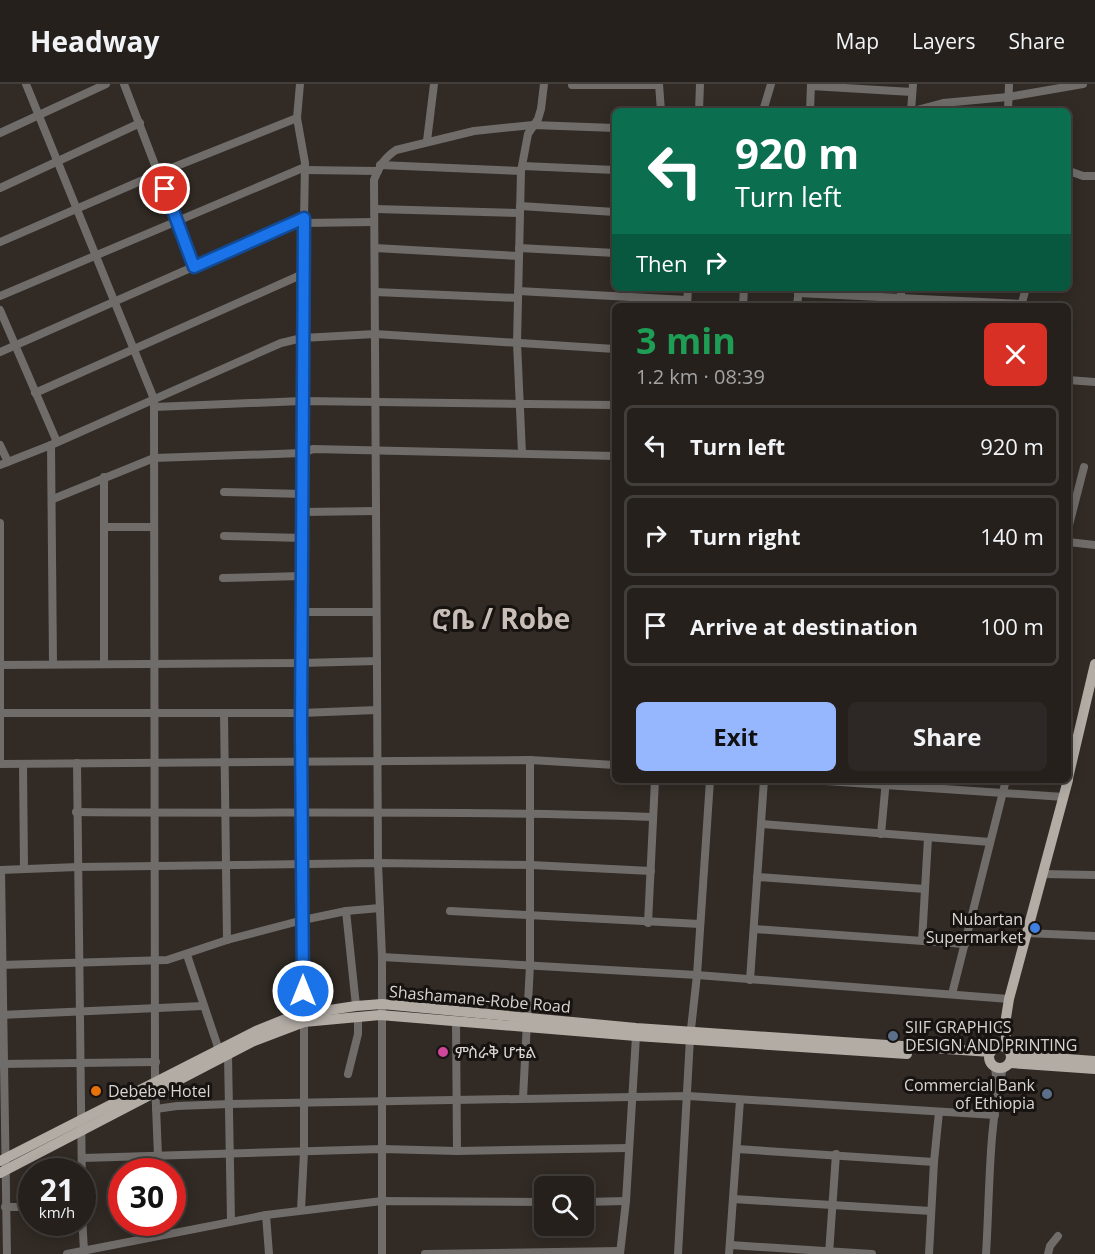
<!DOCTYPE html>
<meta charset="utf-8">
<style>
body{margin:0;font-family:"Open Sans","Noto Sans Ethiopic",sans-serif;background:#2d2825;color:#f1f3f6;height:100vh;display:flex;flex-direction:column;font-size:22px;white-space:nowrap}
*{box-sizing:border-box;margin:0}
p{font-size:20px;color:#a3a3a3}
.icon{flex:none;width:33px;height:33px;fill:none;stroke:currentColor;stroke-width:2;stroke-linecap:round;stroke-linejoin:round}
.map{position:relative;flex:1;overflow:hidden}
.side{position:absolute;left:612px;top:219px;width:459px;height:480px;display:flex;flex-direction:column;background:#25201c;border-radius:9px;box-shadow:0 3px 15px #0003,0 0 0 2px #423e3b}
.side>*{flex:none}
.top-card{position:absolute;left:612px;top:24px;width:459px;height:183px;border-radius:9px;box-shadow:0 3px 15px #0003,0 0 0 2px #423e3b;background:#0b6e4f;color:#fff;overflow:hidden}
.buttons{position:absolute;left:534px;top:1092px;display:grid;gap:12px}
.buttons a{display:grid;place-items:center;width:60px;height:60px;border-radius:9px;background:#25201c;box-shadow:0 3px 15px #0003,0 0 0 2px #423e3b;font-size:30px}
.speed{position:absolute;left:18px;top:1074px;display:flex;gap:12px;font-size:30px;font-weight:700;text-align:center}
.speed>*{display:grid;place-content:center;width:78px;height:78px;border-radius:50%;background:#25201c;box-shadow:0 3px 15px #0003,0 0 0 2px #423e3b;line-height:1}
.speed small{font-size:15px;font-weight:400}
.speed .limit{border:9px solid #d22;background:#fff;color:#111}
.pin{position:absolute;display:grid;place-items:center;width:51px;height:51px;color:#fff;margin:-26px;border:3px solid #fff;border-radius:50%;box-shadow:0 2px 6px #0007}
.me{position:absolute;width:66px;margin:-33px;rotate:0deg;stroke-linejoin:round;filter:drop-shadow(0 0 4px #0008)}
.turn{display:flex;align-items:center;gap:21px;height:126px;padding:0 24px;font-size:27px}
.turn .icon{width:78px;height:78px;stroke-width:2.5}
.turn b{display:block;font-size:42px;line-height:51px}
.then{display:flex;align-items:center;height:57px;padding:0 24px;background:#0003;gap:12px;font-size:22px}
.round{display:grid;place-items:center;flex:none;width:63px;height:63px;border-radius:9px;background:#2d2825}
.headline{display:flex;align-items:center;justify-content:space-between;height:102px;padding:0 24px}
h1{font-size:36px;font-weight:700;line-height:45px;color:#1e9e55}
.button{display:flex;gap:12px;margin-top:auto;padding:12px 24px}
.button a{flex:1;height:69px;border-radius:9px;background:#96b6fd;color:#111;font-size:24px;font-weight:700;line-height:69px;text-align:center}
.button a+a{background:#2d2825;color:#f1f3f6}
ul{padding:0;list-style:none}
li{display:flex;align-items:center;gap:18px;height:81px;margin:0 12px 9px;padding:0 12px;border:3px solid #423e3b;border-radius:9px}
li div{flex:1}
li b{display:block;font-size:22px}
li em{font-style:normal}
header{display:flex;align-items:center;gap:36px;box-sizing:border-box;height:84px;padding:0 30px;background:#25201c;border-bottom:2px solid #423e3b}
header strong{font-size:28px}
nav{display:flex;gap:33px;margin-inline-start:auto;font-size:21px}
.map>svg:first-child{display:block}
</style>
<header>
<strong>Headway</strong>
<nav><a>Map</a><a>Layers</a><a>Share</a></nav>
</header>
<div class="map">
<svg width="1095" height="1170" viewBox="0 0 1095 1170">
<rect width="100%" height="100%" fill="#312a25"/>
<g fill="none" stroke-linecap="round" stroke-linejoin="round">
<!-- minor -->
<g stroke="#6f6c69" stroke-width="8">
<path d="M26,0L154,315L155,998L158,1072"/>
<path d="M124,0L194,183"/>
<path d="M300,0L297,34L305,79L302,254L304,410L301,644L303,930"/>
<path d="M659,0L661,27"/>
<path d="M572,1H659"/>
<path d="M811,2L912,8"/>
<path d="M699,27L700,0"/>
<path d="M763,27L771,0"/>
<path d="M810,27L811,0"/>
<path d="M911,27L913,0"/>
<path d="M913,27L943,19L1008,13L1083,0"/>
<path d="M1008,27L1009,0"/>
<path d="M0,49L106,0"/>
<path d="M427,57L434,0"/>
<path d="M380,81L521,87"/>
<path d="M523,82L615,86"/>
<path d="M305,86L378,87"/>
<path d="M1068,91L1072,88L1083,92H1095"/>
<path d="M0,104L140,39"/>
<path d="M520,122L615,128"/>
<path d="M375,125L520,129"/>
<path d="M304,139L374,138"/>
<path d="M0,158L159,89L297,34"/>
<path d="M375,164L519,172"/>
<path d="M519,164L615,169"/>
<path d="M518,207L687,216"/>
<path d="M375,208L518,214"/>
<path d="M798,209L1022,220"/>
<path d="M0,212L305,83"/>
<path d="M901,213V204"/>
<path d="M687,222L688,204"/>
<path d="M743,222L744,204"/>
<path d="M797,222L799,204"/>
<path d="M1021,222L1026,204"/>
<path d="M0,226L57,358"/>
<path d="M0,268L304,134"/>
<path d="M1068,296L1095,298"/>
<path d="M35,309L303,190"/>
<path d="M154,323L302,317L615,321"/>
<path d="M0,361L8,378"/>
<path d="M51,361L53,580"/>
<path d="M522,369L517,259L521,87L528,50L538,35L541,25L544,0"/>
<path d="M0,381L51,361L281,259L302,254L375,250L615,265"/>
<path d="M104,393V580"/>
<path d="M224,408L304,410"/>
<path d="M53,415L154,374L303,369L313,365L615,372"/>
<path d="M303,428L376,427"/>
<path d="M0,439V680"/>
<path d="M104,443H154"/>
<path d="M1068,445L1084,383"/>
<path d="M224,452L303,454"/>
<path d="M1068,458L1095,461"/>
<path d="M223,494L303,492"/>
<path d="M302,528H376"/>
<path d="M0,581L302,579L377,577"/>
<path d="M0,629H301L377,626"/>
<path d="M224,629L227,856"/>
<path d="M77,679L82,1105"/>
<path d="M0,680L530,676L615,681"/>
<path d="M23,681L24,785"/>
<path d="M811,696L1064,713"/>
<path d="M76,728C268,730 460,726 652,733"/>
<path d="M761,740L990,758"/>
<path d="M881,750L886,696"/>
<path d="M0,786L78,783L378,779L531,781L651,787"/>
<path d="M1,786L7,1170"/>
<path d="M1043,790L1095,791"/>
<path d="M757,793L925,805"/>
<path d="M346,827L356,922"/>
<path d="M450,827L700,840"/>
<path d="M648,839L655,696"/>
<path d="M754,845L965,860"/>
<path d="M1026,849L1095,852"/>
<path d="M922,857L928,754"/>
<path d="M187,871L219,966"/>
<path d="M382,873L697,891L1009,915"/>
<path d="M0,881L167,876L227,856L303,836L346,827L380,824"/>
<path d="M750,896L764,696"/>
<path d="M952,910L1006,696"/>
<path d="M0,931L203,922"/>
<path d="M456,938L457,1067"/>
<path d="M228,971L231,1137"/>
<path d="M0,980L156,978"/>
<path d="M995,983L997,1001"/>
<path d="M348,990L358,950V932"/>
<path d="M523,1014L530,881V676"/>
<path d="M156,1025L177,1022L230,1020L688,1012L995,1031"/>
<path d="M737,1065L934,1078"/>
<path d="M83,1074L382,1065L457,1067L629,1064"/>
<path d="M733,1115L931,1127"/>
<path d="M584,1118L626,1117"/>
<path d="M5,1123H32"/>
<path d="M301,1126L304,1068V938"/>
<path d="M82,1131L84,1167"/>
<path d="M266,1131L269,1170"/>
<path d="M730,1161L872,1170"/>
<path d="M67,1170L266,1131L382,1117L544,1118"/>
<path d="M382,1170V873L378,779L377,590L374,96C379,83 384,74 396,66L474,47L533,41L615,44"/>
<path d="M425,1170L620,1167"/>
<path d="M620,1170L626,1117L636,952"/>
<path d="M678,1170L690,954L697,891L710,696"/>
<path d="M729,1170L740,1016"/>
<path d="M829,1170L836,1070"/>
<path d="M929,1170L934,1078L939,1028"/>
<path d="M986,1170C990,1110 988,1042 1003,984"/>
<path d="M1048,1170L1050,1162L1058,1152"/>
</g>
<!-- major -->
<g stroke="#b2aca5" stroke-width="10">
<path d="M1068,694L1095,580"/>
<circle cx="1000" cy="973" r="11"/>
<path d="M1007,965L1005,940L1009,915L1068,696"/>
<path d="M1011,971L1095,977"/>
<path d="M1010,979L1095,985"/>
<path d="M0,1077L256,947L288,934L303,930L356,922L382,920L636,944L991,968"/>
<path d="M0,1089L254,957L304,938L380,931L636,952L907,970"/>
</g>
</g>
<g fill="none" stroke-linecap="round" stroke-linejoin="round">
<defs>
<path id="route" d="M165,105L194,183L304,134L301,644L303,907"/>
</defs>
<!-- route casing -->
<use href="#route" stroke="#114b97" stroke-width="15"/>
<!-- route -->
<use href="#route" stroke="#1a73e8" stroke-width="10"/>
</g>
<!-- markers -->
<circle fill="#3f7fe0" stroke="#171311" stroke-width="2" cx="1035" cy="844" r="6"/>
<g fill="#5c6f8a" stroke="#171311" stroke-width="2">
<circle cx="893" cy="952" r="6"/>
<circle cx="1047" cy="1010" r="6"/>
</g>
<circle fill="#d1479c" stroke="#171311" stroke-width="2" cx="443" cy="968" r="6"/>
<circle fill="#e8710a" stroke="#171311" stroke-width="2" cx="96" cy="1007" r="6"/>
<g text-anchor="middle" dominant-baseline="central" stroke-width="6" stroke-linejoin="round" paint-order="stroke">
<!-- poi labels -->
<g font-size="16" fill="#dad5d2" stroke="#171311" text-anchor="start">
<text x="1023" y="835" text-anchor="end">Nubartan<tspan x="1023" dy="18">Supermarket</tspan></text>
<text x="905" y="943">SIIF GRAPHICS<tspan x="905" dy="18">DESIGN AND PRINTING</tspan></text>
<text x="455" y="968">ምስራቅ ሆቴል</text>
<text x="1035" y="1001" text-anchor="end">Commercial Bank<tspan x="1035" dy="18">of Ethiopia</tspan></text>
<text x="108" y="1007">Debebe Hotel</text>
</g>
<!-- street labels -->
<g font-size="16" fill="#dad5d2" stroke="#171311">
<text transform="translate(480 915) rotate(5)">Shashamane-Robe Road</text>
</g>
<!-- town labels -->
<g font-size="28" font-weight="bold" fill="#c8beb7" stroke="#171311">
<text x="501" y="534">ሮቤ / Robe</text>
</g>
</g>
</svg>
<div class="buttons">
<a><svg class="icon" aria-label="search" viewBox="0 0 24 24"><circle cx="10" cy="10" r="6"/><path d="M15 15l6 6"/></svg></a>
</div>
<div class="speed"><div>21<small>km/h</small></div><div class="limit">30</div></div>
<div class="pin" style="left:165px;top:105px;background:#d93025"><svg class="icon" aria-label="arrive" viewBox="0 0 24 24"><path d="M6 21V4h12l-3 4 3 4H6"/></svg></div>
<svg class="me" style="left:303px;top:907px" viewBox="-20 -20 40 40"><circle r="17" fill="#1a73e8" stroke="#fff" stroke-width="3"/><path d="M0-11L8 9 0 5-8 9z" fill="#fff"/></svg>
<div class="top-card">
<div class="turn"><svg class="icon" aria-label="left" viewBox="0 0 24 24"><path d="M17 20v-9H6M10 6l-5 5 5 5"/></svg><div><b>920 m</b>Turn left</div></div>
<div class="then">Then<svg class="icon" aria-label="right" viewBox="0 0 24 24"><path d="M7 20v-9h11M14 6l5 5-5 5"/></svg></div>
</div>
<section class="side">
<div class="headline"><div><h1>3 min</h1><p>1.2 km · 08:39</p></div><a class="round" style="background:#d93025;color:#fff"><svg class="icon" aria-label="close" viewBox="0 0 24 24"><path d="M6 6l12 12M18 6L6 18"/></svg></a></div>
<ul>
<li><svg class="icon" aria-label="left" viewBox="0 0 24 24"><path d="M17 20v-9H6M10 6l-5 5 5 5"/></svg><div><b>Turn left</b></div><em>920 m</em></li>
<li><svg class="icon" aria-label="right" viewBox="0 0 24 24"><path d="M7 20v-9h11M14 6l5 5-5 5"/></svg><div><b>Turn right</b></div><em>140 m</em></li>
<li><svg class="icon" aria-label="arrive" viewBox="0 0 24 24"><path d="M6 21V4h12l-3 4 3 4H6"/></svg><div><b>Arrive at destination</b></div><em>100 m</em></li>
</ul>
<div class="button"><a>Exit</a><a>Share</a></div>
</section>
</div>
